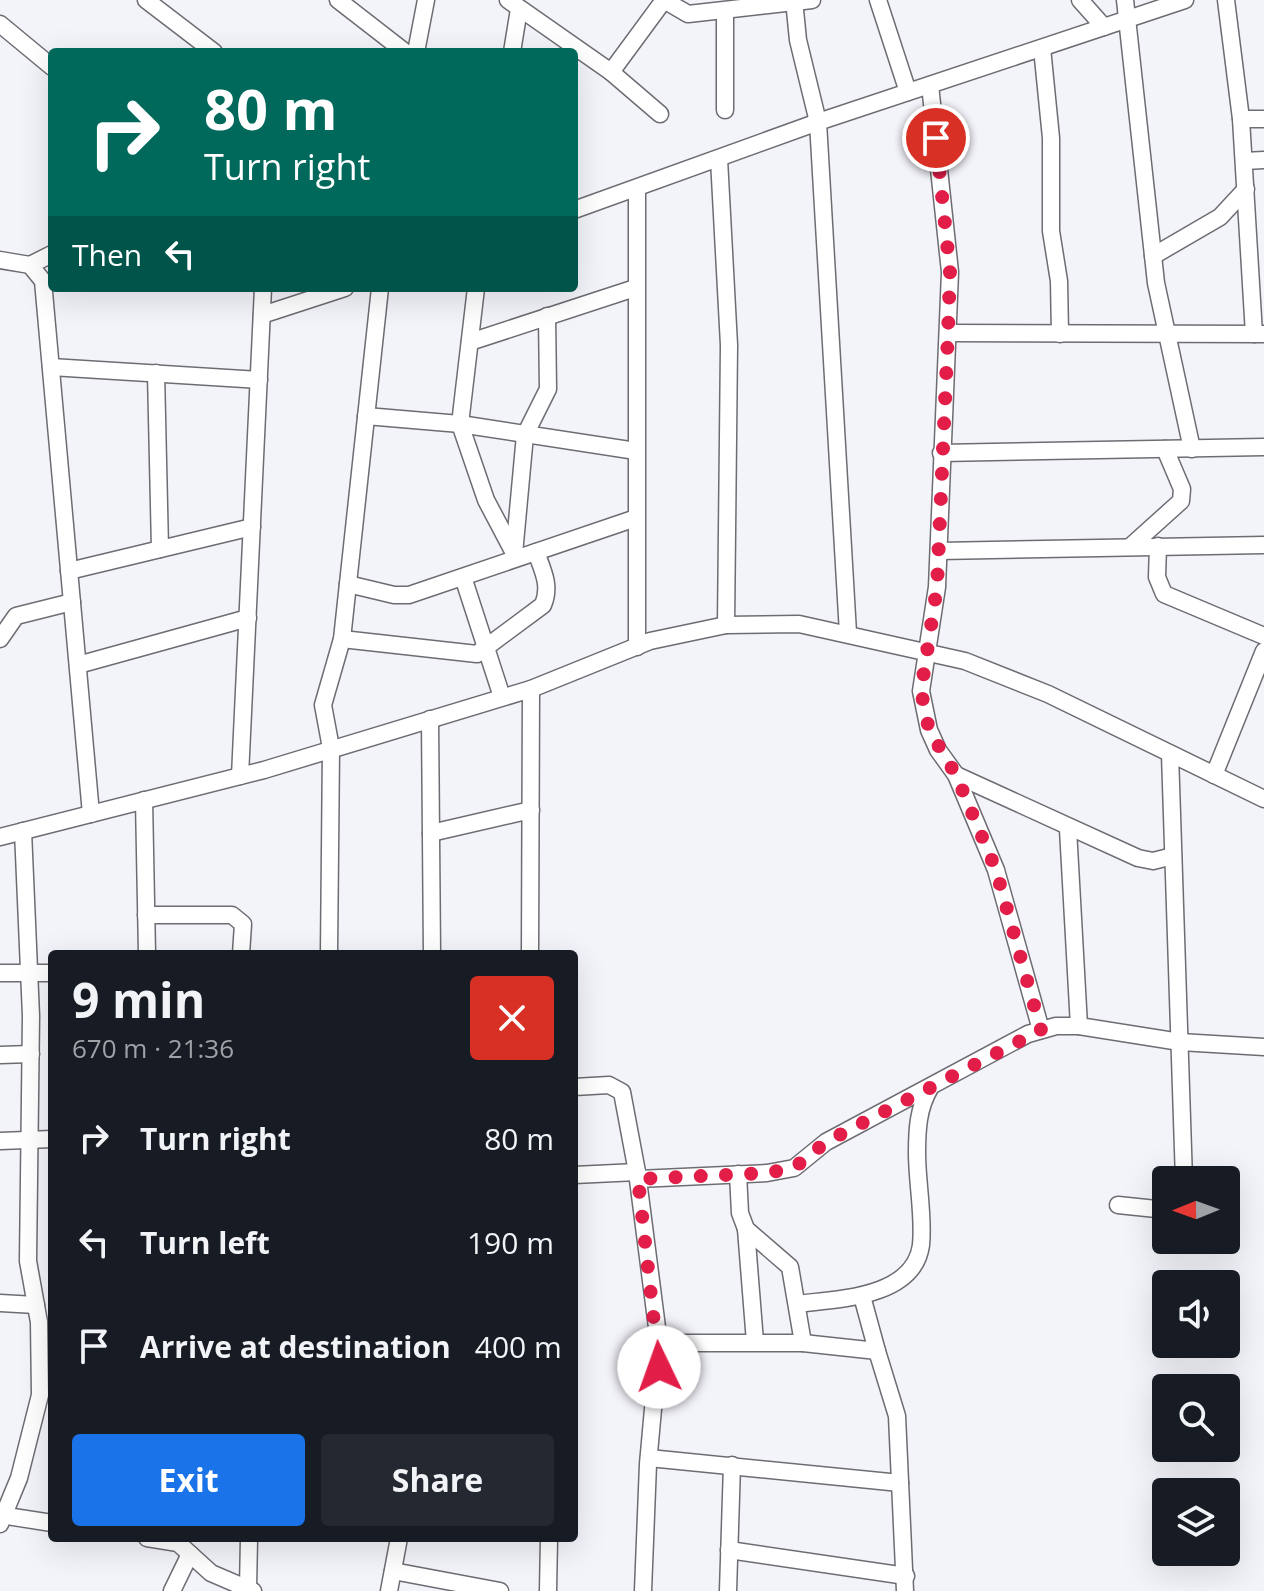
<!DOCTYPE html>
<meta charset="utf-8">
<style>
body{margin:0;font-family:"Open Sans",sans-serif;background:#242831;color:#f1f3f6;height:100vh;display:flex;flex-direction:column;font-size:30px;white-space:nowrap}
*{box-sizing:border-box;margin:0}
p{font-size:26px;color:#9ea1a6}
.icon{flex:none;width:44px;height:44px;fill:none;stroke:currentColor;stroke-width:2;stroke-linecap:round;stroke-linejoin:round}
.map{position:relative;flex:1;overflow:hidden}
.details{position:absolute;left:48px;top:950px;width:530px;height:592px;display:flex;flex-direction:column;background:#171b24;border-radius:8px;box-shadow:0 8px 32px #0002}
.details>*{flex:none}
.top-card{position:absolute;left:48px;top:48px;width:530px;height:244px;border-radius:8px;box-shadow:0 8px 32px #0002;background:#00695c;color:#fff;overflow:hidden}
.needle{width:52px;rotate:269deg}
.controls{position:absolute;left:1152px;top:1166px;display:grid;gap:16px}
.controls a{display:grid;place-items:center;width:88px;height:88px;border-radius:8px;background:#171b24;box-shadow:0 8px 32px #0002;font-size:40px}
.pin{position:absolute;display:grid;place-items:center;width:68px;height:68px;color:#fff;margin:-34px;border:4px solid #fff;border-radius:50%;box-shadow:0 2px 8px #0007}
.me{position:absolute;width:88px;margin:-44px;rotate:357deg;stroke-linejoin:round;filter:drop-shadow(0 0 6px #0008)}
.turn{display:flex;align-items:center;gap:28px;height:168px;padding:0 24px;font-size:36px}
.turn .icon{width:104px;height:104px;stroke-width:2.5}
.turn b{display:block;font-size:56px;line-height:68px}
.then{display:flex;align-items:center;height:76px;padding:0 24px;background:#0003;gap:16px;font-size:30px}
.round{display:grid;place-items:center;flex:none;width:84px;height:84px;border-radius:8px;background:#242831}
.summary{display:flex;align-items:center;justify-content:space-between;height:136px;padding:0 24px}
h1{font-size:48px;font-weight:700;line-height:60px}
.action{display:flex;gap:16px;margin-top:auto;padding:16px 24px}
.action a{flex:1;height:92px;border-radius:8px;background:#1a73e8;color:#fff;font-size:32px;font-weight:700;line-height:92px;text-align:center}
.action a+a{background:#242831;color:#f1f3f6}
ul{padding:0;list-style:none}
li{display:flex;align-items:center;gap:24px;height:104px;padding:0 24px}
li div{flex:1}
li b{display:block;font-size:30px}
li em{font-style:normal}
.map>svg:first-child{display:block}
</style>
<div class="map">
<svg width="1264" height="1591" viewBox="0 0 1264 1591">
<rect width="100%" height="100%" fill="#f3f3fa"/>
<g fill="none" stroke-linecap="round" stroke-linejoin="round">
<defs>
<g id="minor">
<path d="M146,0L214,52"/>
<path d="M338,0L405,52"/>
<path d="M508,0L611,72L660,114"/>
<path d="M664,0L688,14L812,0"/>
<path d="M794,0L798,40L818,122L848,633"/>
<path d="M878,0L908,92"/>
<path d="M1080,0L1104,27"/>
<path d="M1125,0L1156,283L1192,449"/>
<path d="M1226,0L1241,119L1254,334"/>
<path d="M0,24L52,67"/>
<path d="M1042,48L1051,138V231L1059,281L1060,334"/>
<path d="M416,52L426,0"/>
<path d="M512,52L519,9"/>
<path d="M611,72L664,0"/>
<path d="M930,85L950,272L937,587L921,691L929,730L938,750L956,775L996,870L1041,1030"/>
<path d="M725,110V11"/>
<path d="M1241,119H1264"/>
<path d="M719,159L729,345L726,625"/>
<path d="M1244,161L1264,160"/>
<path d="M574,210L818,122L1185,0"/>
<path d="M1153,256L1220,217L1246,189"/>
<path d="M0,260L30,265L52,254"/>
<path d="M30,265L43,281L91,814"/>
<path d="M476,288L460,424L486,500L514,553"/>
<path d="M262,315L345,288"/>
<path d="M948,333L1263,334"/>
<path d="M470,342L635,288"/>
<path d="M51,367L259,380"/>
<path d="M156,373L160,549"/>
<path d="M366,416L460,424L636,451"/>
<path d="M941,453L1264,447"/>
<path d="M1131,546L1181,501L1182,489L1165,449"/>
<path d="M1158,546L1157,577L1164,594L1264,636"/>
<path d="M939,551L1264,545"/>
<path d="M514,554L525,435L548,389L547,316"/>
<path d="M69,571L252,527"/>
<path d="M463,577L502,697"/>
<path d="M348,584L394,595H409L636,518"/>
<path d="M0,639L16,616L72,602"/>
<path d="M342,639L477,654L543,605C551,586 543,571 536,552"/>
<path d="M637,647V189"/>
<path d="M78,665L248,618"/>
<path d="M430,719L432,954"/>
<path d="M1170,754L1184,1180"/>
<path d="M956,775L1138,858L1153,861L1173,856"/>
<path d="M1214,775L1264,651"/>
<path d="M240,776L263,288"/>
<path d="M144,800L147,954"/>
<path d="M1068,829L1079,1026L1180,1042L1264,1047"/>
<path d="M431,833L531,810"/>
<path d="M0,837L264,770L531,689L650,641L726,625L799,624L965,661L1048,694L1264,799"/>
<path d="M146,915H232L243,924L241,954"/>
<path d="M329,954L331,748L323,705L342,639L380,288"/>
<path d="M530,954L531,689"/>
<path d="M0,973H52"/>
<path d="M0,1055L31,1054"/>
<path d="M574,1087L609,1085L622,1092L637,1172L659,1343L648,1464L643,1591"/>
<path d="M0,1141L52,1139"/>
<path d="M738,1174L740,1213L746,1229L790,1267L803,1343"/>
<path d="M574,1175L637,1172"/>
<path d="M638,1179L767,1173L794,1168L826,1142L1028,1034L1056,1026H1079"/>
<path d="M1118,1205L1166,1210"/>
<path d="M746,1229L755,1342"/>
<path d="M862,1296L877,1351"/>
<path d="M0,1303L36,1305"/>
<path d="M797,1304C837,1299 914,1298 921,1245C924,1216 917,1183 917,1153C917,1130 918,1108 930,1088"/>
<path d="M659,1343H803L877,1351L897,1416L905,1591"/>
<path d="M649,1458L900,1483"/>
<path d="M0,1515L52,1523"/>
<path d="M0,1524L19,1478L40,1395L39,1322L28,1261L31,1016L23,831"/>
<path d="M147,1538L178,1543L211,1573L253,1591"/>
<path d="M729,1550L906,1576"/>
<path d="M393,1571L500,1591"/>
<path d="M248,1589L249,1538"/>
<path d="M172,1591L190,1554"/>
<path d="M389,1591L399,1538"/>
<path d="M548,1591L549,1538"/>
<path d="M728,1591L732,1465"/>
</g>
</defs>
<!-- minor casing -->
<use href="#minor" stroke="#6d6c72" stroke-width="19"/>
<!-- minor -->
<use href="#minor" stroke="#fff" stroke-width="16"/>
</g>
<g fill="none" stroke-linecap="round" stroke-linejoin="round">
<!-- route -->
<path stroke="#e11d48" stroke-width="14" stroke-dasharray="0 25.2" d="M659,1367L638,1179L767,1173L794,1168L826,1142L1041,1030L996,870L956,775L929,730L921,691L937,587L948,333L950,272L936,138"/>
</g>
</svg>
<div class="controls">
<a><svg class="needle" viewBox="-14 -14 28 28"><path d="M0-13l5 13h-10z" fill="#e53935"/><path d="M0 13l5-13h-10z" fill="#9ea1a6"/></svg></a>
<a><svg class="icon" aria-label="sound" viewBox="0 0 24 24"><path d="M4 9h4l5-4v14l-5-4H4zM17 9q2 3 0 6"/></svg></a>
<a><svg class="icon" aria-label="search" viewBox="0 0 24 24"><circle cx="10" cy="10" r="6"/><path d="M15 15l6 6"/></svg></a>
<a><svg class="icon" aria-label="layers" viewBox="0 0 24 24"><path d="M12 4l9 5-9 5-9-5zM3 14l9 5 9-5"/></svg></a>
</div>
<div class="pin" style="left:936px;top:138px;background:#d93025"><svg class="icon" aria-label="arrive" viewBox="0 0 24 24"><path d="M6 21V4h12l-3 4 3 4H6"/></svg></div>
<svg class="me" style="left:659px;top:1367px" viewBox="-20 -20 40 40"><circle r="19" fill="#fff"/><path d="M0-13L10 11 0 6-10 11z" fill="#e11d48"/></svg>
<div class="top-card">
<div class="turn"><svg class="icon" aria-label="right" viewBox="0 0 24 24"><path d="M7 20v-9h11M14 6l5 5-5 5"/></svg><div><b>80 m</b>Turn right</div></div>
<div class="then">Then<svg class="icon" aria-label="left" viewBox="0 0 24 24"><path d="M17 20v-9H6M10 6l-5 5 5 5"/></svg></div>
</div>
<section class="details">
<div class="summary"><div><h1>9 min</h1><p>670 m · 21:36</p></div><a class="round" style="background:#d93025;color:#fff"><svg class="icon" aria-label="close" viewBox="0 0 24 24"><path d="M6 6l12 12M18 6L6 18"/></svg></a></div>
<ul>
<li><svg class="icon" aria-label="right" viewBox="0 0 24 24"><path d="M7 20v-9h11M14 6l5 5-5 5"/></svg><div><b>Turn right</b></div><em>80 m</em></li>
<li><svg class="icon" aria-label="left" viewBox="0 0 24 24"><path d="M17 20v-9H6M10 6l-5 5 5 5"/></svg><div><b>Turn left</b></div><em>190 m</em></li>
<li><svg class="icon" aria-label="arrive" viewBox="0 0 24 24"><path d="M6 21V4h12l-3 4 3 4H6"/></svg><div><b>Arrive at destination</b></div><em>400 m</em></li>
</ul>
<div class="action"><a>Exit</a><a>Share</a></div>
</section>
</div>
